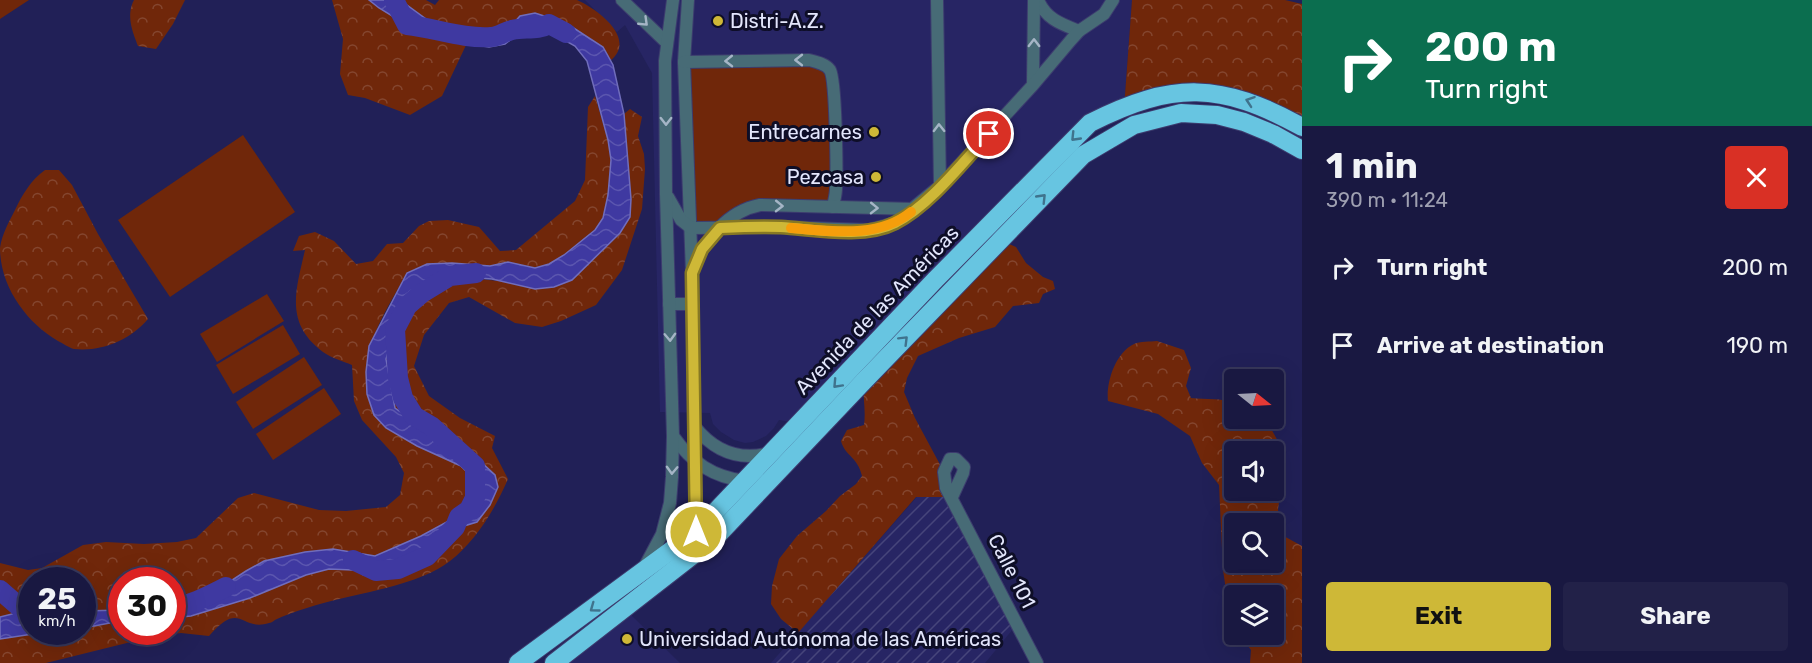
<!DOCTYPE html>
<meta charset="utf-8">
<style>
body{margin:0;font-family:Rubik,sans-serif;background:#222148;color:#f1f3f6;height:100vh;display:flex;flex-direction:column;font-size:22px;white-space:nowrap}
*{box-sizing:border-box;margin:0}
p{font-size:20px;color:#9fa0b1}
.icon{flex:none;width:33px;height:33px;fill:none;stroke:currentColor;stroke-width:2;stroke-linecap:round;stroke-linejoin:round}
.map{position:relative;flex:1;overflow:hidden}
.details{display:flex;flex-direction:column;background:#191841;width:510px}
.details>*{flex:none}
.hud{background:#0b6e4f;color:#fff;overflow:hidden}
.needle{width:39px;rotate:108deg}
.tools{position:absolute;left:1224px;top:369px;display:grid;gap:12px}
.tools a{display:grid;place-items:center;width:60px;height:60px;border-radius:6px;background:#191841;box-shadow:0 6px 24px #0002,0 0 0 2px #37375a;font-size:30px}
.speed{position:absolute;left:18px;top:567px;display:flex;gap:12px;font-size:30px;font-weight:700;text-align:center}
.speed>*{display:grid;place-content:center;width:78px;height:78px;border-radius:50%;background:#191841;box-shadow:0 6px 24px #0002,0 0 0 2px #37375a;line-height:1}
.speed small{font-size:15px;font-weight:400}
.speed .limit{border:9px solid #d22;background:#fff;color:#111}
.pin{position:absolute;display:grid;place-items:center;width:51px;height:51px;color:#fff;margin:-26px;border:3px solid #fff;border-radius:50%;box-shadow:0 2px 6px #0007}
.me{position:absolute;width:66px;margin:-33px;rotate:0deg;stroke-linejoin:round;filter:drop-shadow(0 0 4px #0008)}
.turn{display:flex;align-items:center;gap:21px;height:126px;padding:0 24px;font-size:27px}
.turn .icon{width:78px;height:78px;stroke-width:2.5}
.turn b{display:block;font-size:42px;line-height:51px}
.round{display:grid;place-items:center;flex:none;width:63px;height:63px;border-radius:6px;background:#222148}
.summary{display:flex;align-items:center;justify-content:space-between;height:102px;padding:0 24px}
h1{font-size:36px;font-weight:700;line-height:45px}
.primary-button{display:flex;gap:12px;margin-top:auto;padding:12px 24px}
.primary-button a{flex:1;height:69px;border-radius:6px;background:#ceb837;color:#111;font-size:24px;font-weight:700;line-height:69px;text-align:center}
.primary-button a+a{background:#222148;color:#f1f3f6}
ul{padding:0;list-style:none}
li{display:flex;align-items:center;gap:18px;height:78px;padding:0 24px}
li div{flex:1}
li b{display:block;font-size:22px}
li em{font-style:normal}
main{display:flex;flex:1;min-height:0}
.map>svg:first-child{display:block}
</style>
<main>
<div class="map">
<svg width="1302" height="663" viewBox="0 0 1302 663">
<defs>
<pattern id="industrial-furrows" width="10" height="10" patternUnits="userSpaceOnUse" patternTransform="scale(1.5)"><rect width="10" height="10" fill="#272564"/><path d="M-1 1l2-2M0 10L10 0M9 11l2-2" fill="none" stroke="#46457b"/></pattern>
<pattern id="forest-crowns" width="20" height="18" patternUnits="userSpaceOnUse" patternTransform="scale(1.5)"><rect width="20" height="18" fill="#70270a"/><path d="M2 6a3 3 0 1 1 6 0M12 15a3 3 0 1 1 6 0" fill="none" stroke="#84462f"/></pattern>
<pattern id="water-waves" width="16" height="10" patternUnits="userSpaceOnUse" patternTransform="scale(1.5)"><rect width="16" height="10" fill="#3f39a1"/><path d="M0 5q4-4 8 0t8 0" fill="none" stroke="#5b56af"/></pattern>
</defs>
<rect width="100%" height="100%" fill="#212057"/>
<!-- built -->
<g fill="#272564">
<path d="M585,0H1132L1124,108L1103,116L800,424L779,420L774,428L766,436L753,442L745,443L734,440L721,432L713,424L710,413L660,412L652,73L625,25L617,32Z"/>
<path d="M630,614L680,663H567Z"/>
</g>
<!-- industrial -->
<path fill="url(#industrial-furrows)" d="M917,497H952L1017,624L985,663H771Z"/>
<!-- forest -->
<g fill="url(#forest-crowns)" fill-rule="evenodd">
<path d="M134,0H185L173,24L156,49L138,46C132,31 126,15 134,0Z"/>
<path d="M332,0H369L379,8L420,33L467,43L442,96L410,115L365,98L348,95L340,74L343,39Z"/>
<path d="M400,0H426L435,5L439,0H577C597,9 637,38 611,60L603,47L567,23L535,13L520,16L504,34L490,37L444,32Z"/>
<path d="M1132,0H1285L1302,4V127L1231,95L1124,108Z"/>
<path d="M595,96L608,140L611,160L608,195L603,218L595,230L564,255L549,264L535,268L508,262L490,266L452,263L407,273C379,323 354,356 374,415L461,466L470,475L475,486V498L469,510L421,536L375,556L333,549L264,561L246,571L208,596L173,603L172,580H122L121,610L83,611L82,580H32L31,612L24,611L0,617V563L28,570L42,568L83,545L106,542L144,544L177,542L196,538L238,498L254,493L319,510L346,511L386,507L400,495L404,473L396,457L362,420L354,401L352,365C343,361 331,358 323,352C284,323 296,290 305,250L293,251L299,236L315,232L334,241L356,264L373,261L387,244L403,243L419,226L429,221L448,220L479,227L500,251L516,250L575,201L585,180L588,107Z"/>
<path d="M630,109L642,117L638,136L644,154L645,169L642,209L622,270L596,305L561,321L542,327L515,323L469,297L449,303L424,335L414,366L429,396L460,418L495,436L492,448L508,479C495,509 476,541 450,561C420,585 358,593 320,604C306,608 290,613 277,619C274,620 272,623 269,623C240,632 241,599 209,636L181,633L155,636L46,663H0V639L46,632H82L83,628L121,621L122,632H172L173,618L191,616L306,575L329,569L376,571L408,564L441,551L452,544L464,526L477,522L495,475L469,451L431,433L395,408L386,359L395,329L407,306L433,279L450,276L554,287L572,280L620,233L630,217L631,199L624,114Z"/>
<path d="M45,170H59L72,185L98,234L148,319C130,340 102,352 74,349C69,348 63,343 58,341C27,323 0,287 0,248C2,234 9,222 15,210C22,195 31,180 45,170Z"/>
<path d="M1002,241L1016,247L1026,263L1043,277L1053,281L1055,289L1043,294L1039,303L1013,306L995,327L959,338L918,356L907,378L904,392L915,418L944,472L952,497H916L798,633L781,619L771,604L772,586L779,559L797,536L826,511L840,496L856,484L862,476C858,457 845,456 841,441L847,430L864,425C866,411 863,397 863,382Z"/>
<path d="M1157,341L1184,350L1191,368L1186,386L1191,398C1206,400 1222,397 1234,404V418L1259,419L1269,425L1280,445L1284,468L1278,509L1280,534L1302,546V663H1250L1251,650L1240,635L1274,634V596H1234V627L1231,623L1223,570L1219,485L1202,463L1190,436L1158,414L1108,401C1106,383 1115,353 1134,344C1140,341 1150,342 1157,341ZM1234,452H1274V490H1234ZM1234,524H1274V562H1234Z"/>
</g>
<!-- park -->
<g fill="#70270a">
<path d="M0,0H29L0,19Z"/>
<path d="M774,60L829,68L833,207L760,205L729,218L691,228L684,62Z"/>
<path d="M243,135L295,212L170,297L118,220Z"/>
<path d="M267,294L284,321L217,362L200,334Z"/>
<path d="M283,325L300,354L233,394L216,365Z"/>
<path d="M304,357L322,385L253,429L236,402Z"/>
<path d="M324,388L341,414L273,460L256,434Z"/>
</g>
<!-- water -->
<g fill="url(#water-waves)" stroke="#706dbc" stroke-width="1.5">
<path d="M369,0H400L444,32L490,37L504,34L520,16L535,13L566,23L603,47L613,65L624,114L631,199L630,217L620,233L572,280L554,287L535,289L492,279L450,276L433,279L407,306L395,329L386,359L395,408L431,433L469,451L495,475L498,487L490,505L477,522L464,526L448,546L408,564L376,571L329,569L306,575L250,598L191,616L173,618V603L208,596L246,571L264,561L305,552L333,549L375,556L421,536L469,510L475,498V486L470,475L461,466L417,446L386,428L374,415L367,394L366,372L369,346L407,273L427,264L452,263L490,266L508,262L535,268L549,264L564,255L595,230L603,218L608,195L611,160L608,140L587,61L575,46L543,28L530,30L518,34L505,44L489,47L455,42L420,33L379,8Z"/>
<path d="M121,610V621L83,628V611Z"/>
<path d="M24,611L31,612L32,632H46L0,639V617Z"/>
</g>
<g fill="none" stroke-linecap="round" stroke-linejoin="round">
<!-- river -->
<g stroke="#3f39a1" stroke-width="20">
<path d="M394,0L407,25C435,28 463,39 491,37C499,37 505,31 512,30C525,27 537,31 549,24L566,33"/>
<path d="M353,560L376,571L398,569L427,556L455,527L459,517L469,510L475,498V466L431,426L414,416L403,398L398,378L395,329L407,306L422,293L450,276L476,273"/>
<path d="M0,590L24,611L32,612"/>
<path d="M172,607C190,606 210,595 226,587"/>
</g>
<defs>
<g id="minor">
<path d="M622,0L667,43"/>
<path d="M688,0L684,62L692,273L696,532"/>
<path d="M937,0L940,186"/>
<path d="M1038,0C1046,19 1061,24 1079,31"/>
<path d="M684,62L809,60C817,62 826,64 830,70C836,80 837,172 836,188C836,195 834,201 833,207"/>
<path d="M1033,84L1034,0"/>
<path d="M668,197L681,220L691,228L779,227L869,230L895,223L940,186L1033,85L1071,40L1079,31L1104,14L1113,0"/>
<path d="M693,269C704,240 728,211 760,205L915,209"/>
<path d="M669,304H693"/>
<path d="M695,427C715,452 740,461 770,453"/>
<path d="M673,436C692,463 713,477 745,481"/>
<path d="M952,497L963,473L964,467L956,459H950L944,472L946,488L1037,663"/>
<path d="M645,566L662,534L670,503L672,477L673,436L666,194L665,61L673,0"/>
</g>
<g id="highway">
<path d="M518,663L696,532L935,280L1090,123C1173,81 1221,82 1302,127"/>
<path d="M554,663L715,538L863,382L1083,155L1134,125L1181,113L1217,115L1244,122L1273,134L1302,150"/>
</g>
</defs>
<!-- minor casing -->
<use href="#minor" stroke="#3c3c6e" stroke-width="14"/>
<!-- highway casing -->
<use href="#highway" stroke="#3c3c6e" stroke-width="20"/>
<!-- minor -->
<use href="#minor" stroke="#476b76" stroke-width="12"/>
<!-- highway -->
<use href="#highway" stroke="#67c5e1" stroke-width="18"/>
</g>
<!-- one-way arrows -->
<defs><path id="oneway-chevron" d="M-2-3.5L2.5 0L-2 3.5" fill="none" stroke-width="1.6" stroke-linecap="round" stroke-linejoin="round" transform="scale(1.5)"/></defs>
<g stroke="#a5b5c6">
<use href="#oneway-chevron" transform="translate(644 22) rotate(44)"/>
<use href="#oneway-chevron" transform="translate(1034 43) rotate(-90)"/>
<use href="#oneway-chevron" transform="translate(799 60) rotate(-180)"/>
<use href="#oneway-chevron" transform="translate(729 61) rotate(179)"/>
<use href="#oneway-chevron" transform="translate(666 121) rotate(90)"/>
<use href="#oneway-chevron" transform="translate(939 128) rotate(-91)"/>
<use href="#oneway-chevron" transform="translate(779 206) rotate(1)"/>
<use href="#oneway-chevron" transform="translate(874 208) rotate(1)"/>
<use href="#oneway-chevron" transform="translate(670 337) rotate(88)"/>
<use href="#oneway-chevron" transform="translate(672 470) rotate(92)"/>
</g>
<g stroke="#3f738d">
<use href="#oneway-chevron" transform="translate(1250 101) rotate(-161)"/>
<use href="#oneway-chevron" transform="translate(1075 137) rotate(134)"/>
<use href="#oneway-chevron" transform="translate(1042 198) rotate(-46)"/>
<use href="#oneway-chevron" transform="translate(904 340) rotate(-45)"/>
<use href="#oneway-chevron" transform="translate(837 384) rotate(133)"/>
<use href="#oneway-chevron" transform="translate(594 608) rotate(144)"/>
</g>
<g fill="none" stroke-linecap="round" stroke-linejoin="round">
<defs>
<path id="route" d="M696,532L692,273L702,249L720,228C740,227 761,226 781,227C814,229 864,239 895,223C929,206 963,162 989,134"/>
</defs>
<!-- route casing -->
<use href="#route" stroke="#867824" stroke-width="15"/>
<!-- route -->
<use href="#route" stroke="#ceb837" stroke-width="10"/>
<!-- slow -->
<path stroke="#f59e0b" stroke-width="10" d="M791,228C831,231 878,239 911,212"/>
</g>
<!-- markers -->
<g fill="#ceb837" stroke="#0e0e27" stroke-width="2">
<circle cx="718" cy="21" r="6"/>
<circle cx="874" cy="132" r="6"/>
<circle cx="876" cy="177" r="6"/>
<circle cx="627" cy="639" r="6"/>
</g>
<g text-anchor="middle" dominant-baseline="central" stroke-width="6" stroke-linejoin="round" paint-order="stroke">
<!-- poi labels -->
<g font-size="20" fill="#e3e6fc" stroke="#0e0e27" text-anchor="start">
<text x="730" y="21">Distri-A.Z.</text>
<text x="862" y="132" text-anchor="end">Entrecarnes</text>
<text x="864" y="177" text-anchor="end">Pezcasa</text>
<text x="639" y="639">Universidad Autónoma de las Américas</text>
</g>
<!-- street labels -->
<g font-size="20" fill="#e3e6fc" stroke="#0e0e27">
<text transform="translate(877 310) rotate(-46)">Avenida de las Américas</text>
<text transform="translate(1012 571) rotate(63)">Calle 101</text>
</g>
</g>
</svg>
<div class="tools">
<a><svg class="needle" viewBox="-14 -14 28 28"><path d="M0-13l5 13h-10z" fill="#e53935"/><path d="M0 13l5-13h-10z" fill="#9fa0b1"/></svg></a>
<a><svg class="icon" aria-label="sound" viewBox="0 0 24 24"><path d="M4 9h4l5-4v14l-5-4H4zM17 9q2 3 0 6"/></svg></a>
<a><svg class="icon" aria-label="search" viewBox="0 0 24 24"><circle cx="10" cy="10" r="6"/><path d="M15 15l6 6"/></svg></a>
<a><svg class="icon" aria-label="layers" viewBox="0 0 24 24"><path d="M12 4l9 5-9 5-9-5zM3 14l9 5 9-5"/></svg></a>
</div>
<div class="speed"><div>25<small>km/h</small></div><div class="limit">30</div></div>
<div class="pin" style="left:989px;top:134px;background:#d93025"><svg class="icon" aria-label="arrive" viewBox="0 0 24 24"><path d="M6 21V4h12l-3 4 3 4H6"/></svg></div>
<svg class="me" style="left:696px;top:532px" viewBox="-20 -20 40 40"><circle r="17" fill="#ceb837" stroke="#fff" stroke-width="3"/><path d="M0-11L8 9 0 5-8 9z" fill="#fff"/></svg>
</div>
<section class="details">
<div class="hud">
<div class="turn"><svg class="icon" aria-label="right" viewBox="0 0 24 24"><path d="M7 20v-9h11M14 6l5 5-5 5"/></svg><div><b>200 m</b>Turn right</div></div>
</div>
<div class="summary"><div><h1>1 min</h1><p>390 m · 11:24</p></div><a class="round" style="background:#d93025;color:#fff"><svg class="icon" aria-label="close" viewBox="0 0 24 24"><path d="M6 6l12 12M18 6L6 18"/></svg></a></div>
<ul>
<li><svg class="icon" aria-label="right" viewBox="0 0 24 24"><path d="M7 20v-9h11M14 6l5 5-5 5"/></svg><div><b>Turn right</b></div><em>200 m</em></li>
<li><svg class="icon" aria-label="arrive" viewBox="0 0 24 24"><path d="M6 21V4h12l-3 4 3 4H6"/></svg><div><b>Arrive at destination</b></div><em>190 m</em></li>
</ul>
<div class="primary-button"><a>Exit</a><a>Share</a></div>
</section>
</main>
